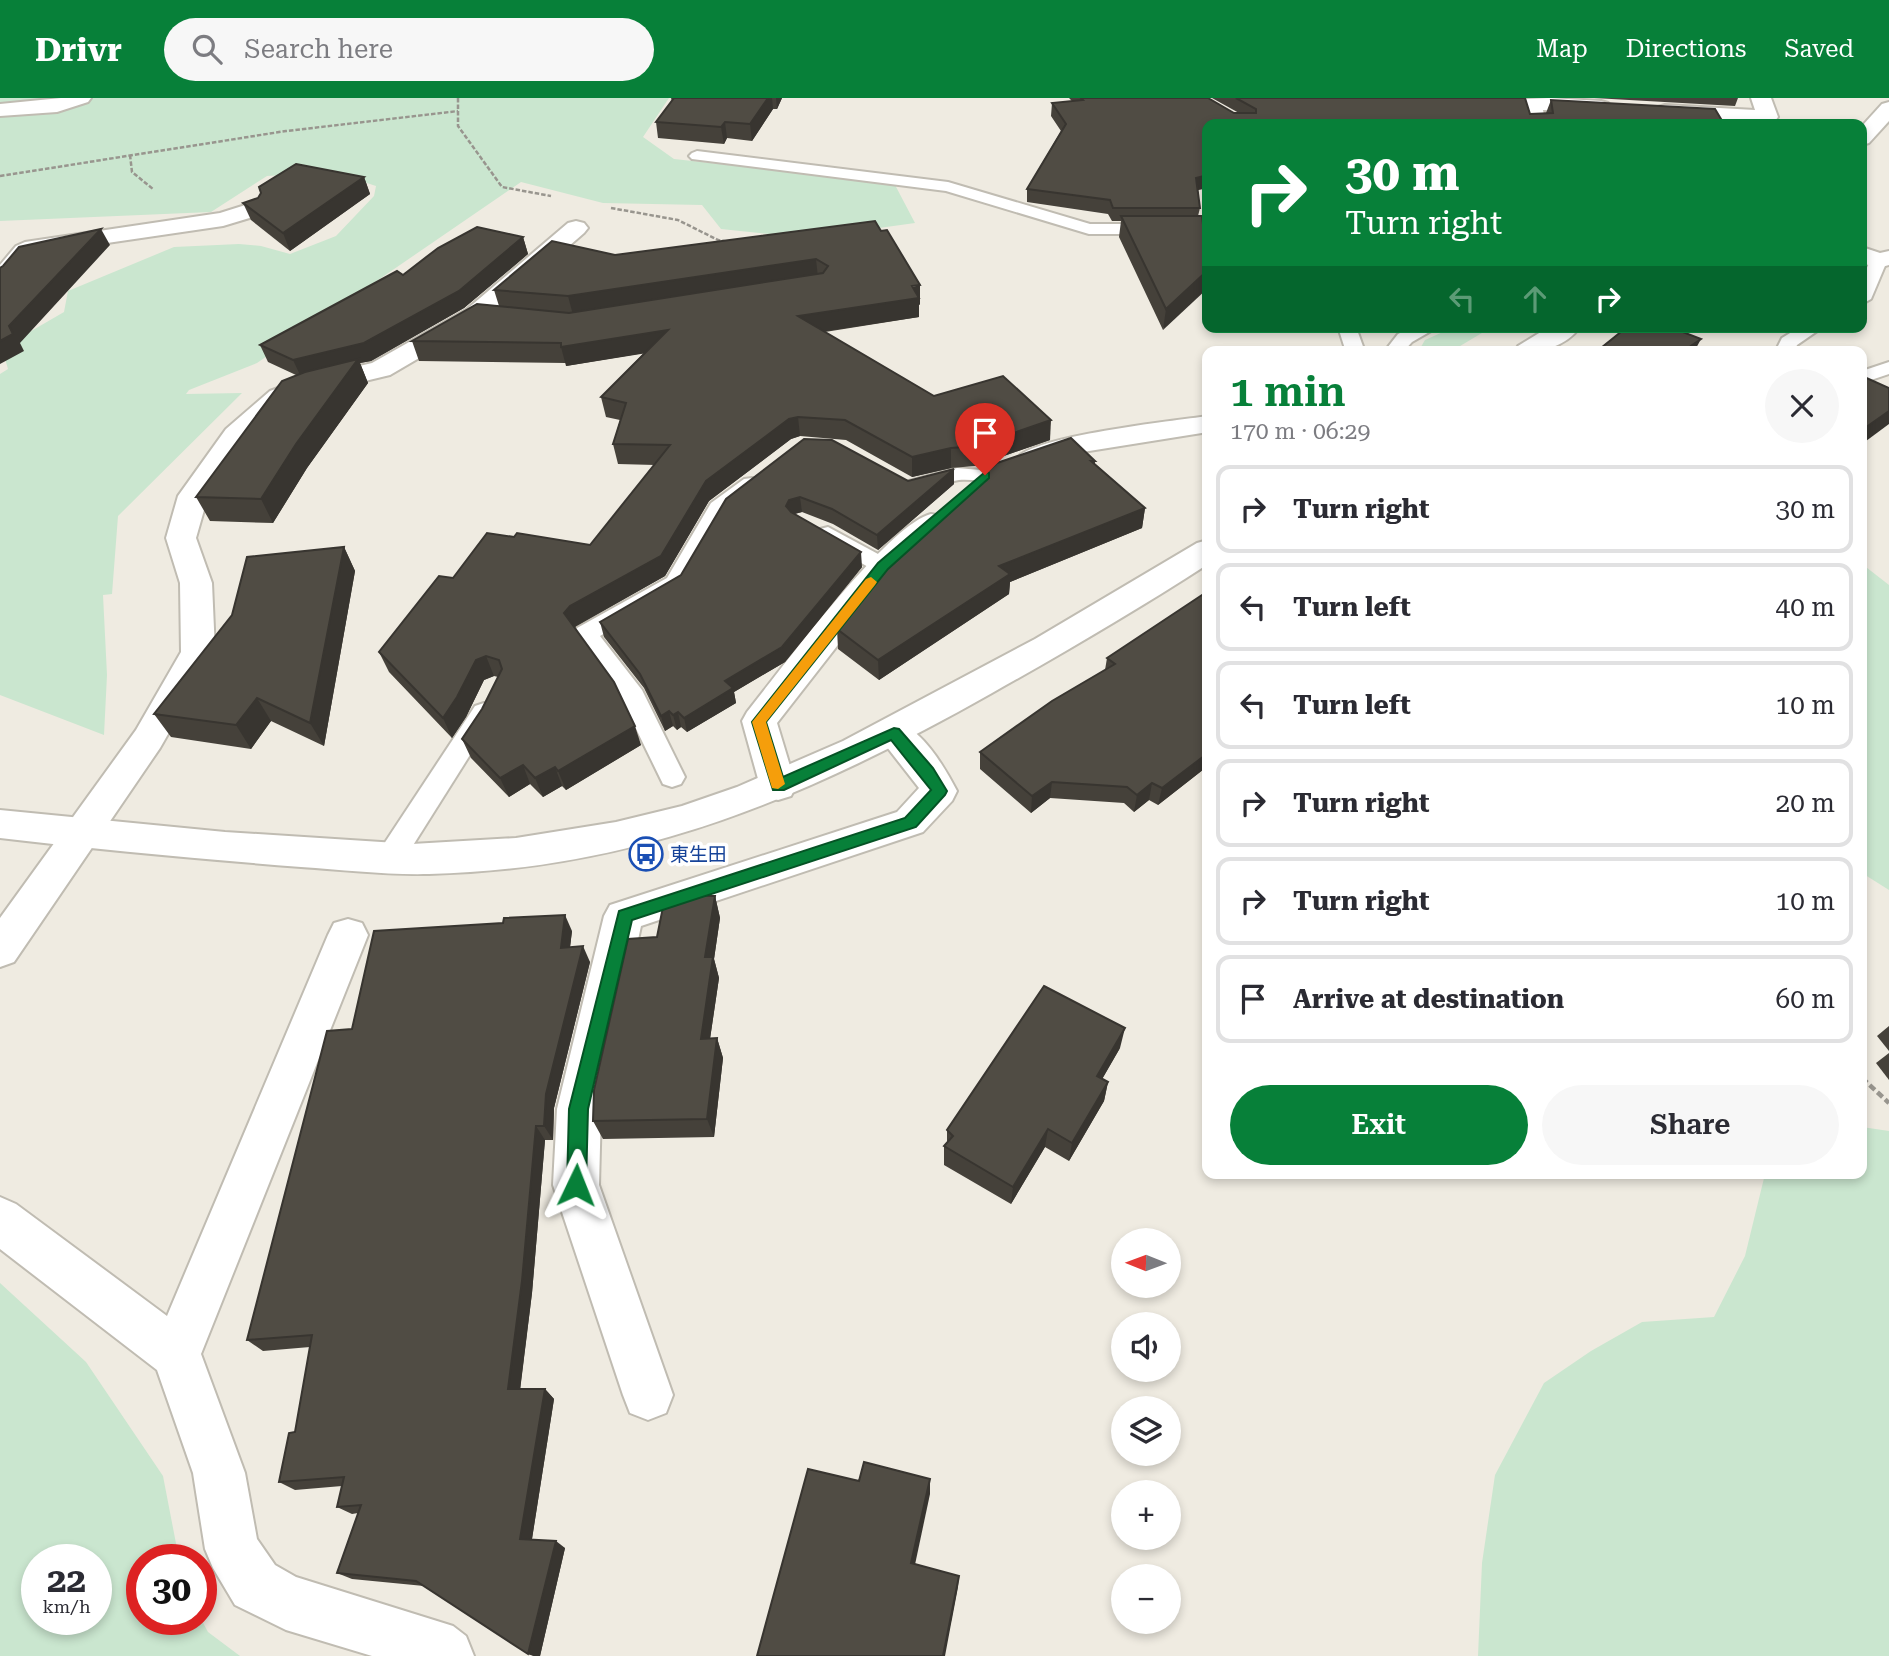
<!DOCTYPE html>
<meta charset="utf-8">
<style>
body{margin:0;font-family:"Roboto Serif","Noto Sans JP",serif;background:#f7f7f7;color:#2b2b33;height:100vh;display:flex;flex-direction:column;font-size:26px;white-space:nowrap}
*{box-sizing:border-box;margin:0}
p{font-size:23px;color:#7c7c81}
.icon{flex:none;width:38px;height:38px;fill:none;stroke:currentColor;stroke-width:2;stroke-linecap:round;stroke-linejoin:round}
.map{position:relative;flex:1;overflow:hidden}
.drawer{position:absolute;left:1202px;top:248px;width:665px;height:833px;display:flex;flex-direction:column;background:#fff;border-radius:14px;box-shadow:0 4px 10px #0003}
.drawer>*{flex:none}
.top-card{position:absolute;left:1202px;top:21px;width:665px;height:214px;border-radius:14px;box-shadow:0 4px 10px #0003;background:#078039;color:#fff;overflow:hidden}
.needle{width:46px;rotate:271deg}
.buttons{position:absolute;left:1111px;top:1130px;display:grid;gap:14px}
.buttons a{display:grid;place-items:center;width:70px;height:70px;border-radius:50%;background:#fff;box-shadow:0 4px 10px #0003;font-size:35px}
.speed{position:absolute;left:21px;top:1446px;display:flex;gap:14px;font-size:35px;font-weight:700;text-align:center}
.speed>*{display:grid;place-content:center;width:91px;height:91px;border-radius:50%;background:#fff;box-shadow:0 4px 10px #0003;line-height:1}
.speed small{font-size:18px;font-weight:400}
.speed .limit{border:10px solid #d22;background:#fff;color:#111}
.pin{position:absolute;display:grid;place-items:center;width:60px;height:60px;color:#fff;margin:-72px -30px;border-radius:50% 50% 50% 0;rotate:-45deg;box-shadow:0 0 7px #0007}
.pin .icon{rotate:45deg}
.me{position:absolute;width:77px;margin:-38px;rotate:2deg;stroke-linejoin:round;filter:drop-shadow(0 0 5px #0008)}
.turn{display:flex;align-items:center;gap:24px;height:147px;padding:0 28px;font-size:32px}
.turn .icon{width:91px;height:91px;stroke-width:2.5}
.turn b{display:block;font-size:49px;line-height:60px}
.lanes{display:flex;align-items:center;height:66px;padding:0 28px;background:#0003;justify-content:center;gap:35px;direction:ltr}
.lanes .off{opacity:.35}
.round{display:grid;place-items:center;flex:none;width:74px;height:74px;border-radius:37px;background:#f7f7f7}
.headline{display:flex;align-items:center;justify-content:space-between;height:119px;padding:0 28px}
h1{font-size:42px;font-weight:600;line-height:52px;color:#078039}
.primary-button{display:flex;gap:14px;margin-top:auto;padding:14px 28px}
.primary-button a{flex:1;height:80px;border-radius:42px;background:#078039;color:#fff;font-size:28px;font-weight:600;line-height:80px;text-align:center}
.primary-button a+a{background:#f7f7f7;color:#2b2b33}
ul{padding:0;list-style:none}
li{display:flex;align-items:center;gap:21px;height:88px;margin:0 14px 10px;padding:0 14px;border:4px solid #e1e1e2;border-radius:14px}
li div{flex:1}
li b{display:block;font-size:26px}
li em{font-style:normal}
header{display:flex;align-items:center;gap:42px;box-sizing:border-box;height:98px;padding:0 35px;background:#078039;color:#fff}
header strong{font-size:33px}
nav{display:flex;gap:38px;margin-inline-start:auto;font-size:24px}
.search{width:490px;height:63px;background:#f7f7f7;display:flex;align-items:center;gap:18px;box-sizing:border-box;padding:0 24px;border-radius:38px;color:#7c7c81;font-size:26px}
.map>svg:first-child{display:block}
</style>
<header>
<strong>Drivr</strong>
<div class="search"><svg class="icon" aria-label="search" viewBox="0 0 24 24"><circle cx="10" cy="10" r="6"/><path d="M15 15l6 6"/></svg>Search here</div>
<nav><a>Map</a><a>Directions</a><a>Saved</a></nav>
</header>
<div class="map">
<svg width="1889" height="1558" viewBox="0 0 1889 1558">
<rect width="100%" height="100%" fill="#efebe1"/>
<!-- green -->
<g fill="#cae6cf" fill-rule="evenodd">
<path d="M0,0H669L643,39L674,61L894,85L915,125L807,140L721,131L702,107L603,105L521,84L257,265L189,292L186,296L242,295L118,418L112,496L103,497L107,577L104,637L0,597V276L8,271L2,250L64,214L68,193L174,149L239,146L261,148L290,156L336,138L374,98L376,88L334,74L267,78L211,114L0,123Z"/>
<path d="M1454,229H1492L1450,254H1418L1425,242Z"/>
<path d="M1862,466L1889,487V792L1862,775Z"/>
<path d="M1862,1029L1889,1033V1558H1478L1482,1465L1495,1377L1544,1285L1591,1253L1642,1224L1714,1219L1745,1158L1765,1076H1862Z"/>
<path d="M0,1185L86,1264L163,1378L179,1461H142V1521H201L208,1534L240,1558H0ZM96,1461V1521H37V1461Z"/>
</g>
<g fill="none" stroke-linecap="round" stroke-linejoin="round">
<defs>
<g id="lane">
<path d="M697,53L948,84L1090,126H1208V136H1089L946,93L692,61L689,58L692,55Z"/>
<path d="M1878,158L1887,163L1871,201L1862,206V180L1872,159Z"/>
<path d="M1338,229H1356L1365,254H1346Z"/>
<path d="M1413,229H1438L1412,244L1403,254H1384L1398,236Z"/>
<path d="M1800,229H1823L1797,247L1794,254H1775L1782,240Z"/>
<path d="M1889,264V276L1862,285V273Z"/>
<path d="M957,370L992,373L996,377L992,381C981,384 970,381 959,382C942,384 926,397 909,393L906,388L909,383Z"/>
<path d="M752,380L760,381L763,386L727,414L683,490L600,538L642,592L685,679L681,686L672,689L663,686L622,602L573,536L577,530L667,480L711,405L744,381Z"/>
<path d="M828,429L891,463L894,468L891,473L883,475L875,473L820,441L817,436L820,431Z"/>
<path d="M484,605L493,608L497,614L400,768L390,771L380,768L376,760L380,752L475,608Z"/>
</g>
<g id="street">
<path d="M61,0H91L88,4L57,14L0,18V6Z"/>
<path d="M1549,0L1601,3L1608,5L1611,9L1608,13L1601,15L1543,12L1546,26H1526L1521,5L1524,1Z"/>
<path d="M1751,0H1771L1778,19L1775,23L1665,19L1658,17L1655,13L1658,9L1665,7L1755,12Z"/>
<path d="M255,104L263,106L266,111L263,116L223,128L39,155C22,163 18,185 0,189V167L16,148L25,144L220,115Z"/>
<path d="M576,123L584,125L588,130L584,135L484,222L390,277L315,295L290,305L246,343L208,398L196,440L212,485L215,554L160,650L14,864L0,869V820L136,632L181,554L180,485L166,440L178,398L226,331L270,293L297,283L372,265L466,212L568,125Z"/>
<path d="M1862,149L1880,155L1889,153V167L1878,170L1862,165Z"/>
<path d="M1208,318V334L1064,357L1030,370L1020,367L1016,361C1032,338 1173,323 1208,318Z"/>
<path d="M931,416L942,418L946,425L942,432L894,475L777,625L796,688L791,698L778,702L765,698L760,688L742,623L747,614C780,573 887,427 931,416Z"/>
<path d="M894,622C922,631 944,668 957,693L952,703L923,734L641,828L601,1011L599,1087L673,1297L666,1315L648,1322L630,1315L623,1297L553,1087L557,1011L604,818L610,807L897,714L919,690L876,635L882,626Z"/>
<path d="M348,821L362,825L368,837L201,1256L245,1375L257,1441L275,1467L296,1479L453,1528L466,1538L474,1558H372L286,1532L235,1507L213,1470L205,1451L193,1375L157,1272L0,1151V1099L16,1106L167,1218L328,837L334,825Z"/>
</g>
<g id="secondary">
<path d="M1889,4V23L1869,45L1862,47V28L1882,6Z"/>
<path d="M1549,229H1580C1564,251 1538,254 1514,254L1518,248Z"/>
<path d="M1208,442V466C1137,512 1065,554 992,595C811,697 641,771 429,776C386,777 344,772 301,769C200,761 100,752 0,740V712L225,734L412,746L516,740L616,724L682,708L737,689L843,643L1035,541L1197,445Z"/>
</g>
</defs>
<!-- lane casing -->
<use href="#lane" stroke="#c0bcb2" stroke-width="4"/>
<!-- street casing -->
<use href="#street" stroke="#c0bcb2" stroke-width="4"/>
<!-- secondary casing -->
<use href="#secondary" stroke="#c0bcb2" stroke-width="4"/>
<!-- path-far1 -->
<g stroke="#98958e" stroke-width="2.5" stroke-dasharray="4.5 2" stroke-linecap="butt">
<path d="M458,0V28L502,89L551,98"/>
<path d="M130,57L132,74L153,91"/>
<path d="M0,78L286,33L458,13"/>
<path d="M611,110L678,122L718,142L729,144"/>
</g>
<!-- path -->
<path stroke="#98958e" stroke-width="4.5" stroke-dasharray="7 3.5" stroke-linecap="butt" d="M1862,980L1889,1005"/>
<!-- lane -->
<use href="#lane" fill="#fff" fill-rule="evenodd"/>
<!-- street -->
<use href="#street" fill="#fff" fill-rule="evenodd"/>
<!-- secondary -->
<use href="#secondary" fill="#fff" fill-rule="evenodd"/>
</g>
<!-- wall -->
<g fill="#45413a">
<path d="M671,0H782L777,11H773L752,43L727,40L724,46L658,40L656,24L672,3Z"/>
<path d="M1069,0H1208L1234,15H1239L1212,0H1525L1530,16L1546,15L1551,2L1715,11L1208,26L1198,92L1200,110L1198,118L1163,232L1119,139L1121,123H1112L1108,116L1027,104V91L1061,33L1051,18L1052,5L1072,3Z"/>
<path d="M1594,0H1738L1735,8Z"/>
<path d="M364,79L370,96L290,153L251,122L243,105Z"/>
<path d="M875,123L920,206L919,207V219L825,234L934,298L1050,342L975,368L951,370L912,379L846,342L800,338L791,341L709,403L665,478L575,529L641,647L566,692L562,688L543,699L530,686L509,699L471,660L462,641L482,611L498,579L494,578L484,582L466,619L452,640L389,574L379,554L453,480L514,439L590,447L655,367L618,366L613,346L620,322L606,319L601,299L644,255L566,268V265L419,263L412,243L499,208L494,192L615,157Z"/>
<path d="M523,139L528,156L464,210L371,263L360,265L368,285L307,370L273,425L210,423L196,399L296,277L268,264L260,247L403,177Z"/>
<path d="M1095,363V366L1145,410L1142,430L1010,484L1009,496L879,582L838,551L837,531L997,365Z"/>
<path d="M908,383L954,386L878,452L833,426L802,414L794,416L862,469L785,564L734,594L736,605L687,634L681,629L677,632L673,628L665,633L644,590L604,539L600,524L681,477L726,401Z"/>
<path d="M344,449L355,473L324,648L271,623L251,651L171,639L154,616Z"/>
<path d="M1208,493V673L1204,671L1158,707L1149,702L1134,714L1124,705L1050,700L1031,715L980,671V654L1105,572L1107,560Z"/>
<path d="M715,798L720,820L714,861L719,880L710,941L717,940L723,960L714,1039L603,1041L593,1023L657,839Z"/>
<path d="M572,833L570,849L590,864L554,1010L553,1042H545L532,1195L520,1291H545L554,1301L532,1441L565,1450L540,1558H534L528,1556L424,1488L352,1481L337,1475L358,1415L352,1416L337,1409L342,1388L295,1392L279,1384L295,1334L310,1249L263,1253L247,1242L352,931Z"/>
<path d="M1889,928V953L1877,938Z"/>
<path d="M1120,950L1102,981L1108,984L1104,1003L1069,1063L1045,1049L1011,1106L944,1067V1048L947,1044V1032Z"/>
<path d="M1889,955V982L1876,965Z"/>
</g>
<!-- shaded-wall -->
<g fill="#383530">
<path d="M768,0H772L773,11L752,43L750,26Z"/>
<path d="M776,0H782L777,11Z"/>
<path d="M725,24L727,40L724,46L721,29Z"/>
<path d="M1208,77V90L1194,93L1196,80Z"/>
<path d="M364,79L370,96L290,153L283,135Z"/>
<path d="M101,131L110,147L20,245L24,253L0,266V243L9,228Z"/>
<path d="M523,139L528,156L464,210L371,263L360,265L368,285L307,370L273,425L261,401L301,279L293,262Z"/>
<path d="M816,161L818,180L573,217L568,198Z"/>
<path d="M1208,172V190L1163,232L1166,211Z"/>
<path d="M920,187V206L919,207V219L800,237L798,218Z"/>
<path d="M668,232L672,251L566,268L561,249Z"/>
<path d="M1701,241L1694,254H1682Z"/>
<path d="M1889,313V326L1862,346V332Z"/>
<path d="M798,319L800,338L791,341L709,403L665,478L576,528L571,535L564,515L570,508L706,383L789,321Z"/>
<path d="M1051,322L1050,342L975,368L976,348Z"/>
<path d="M951,350V370L912,379V359Z"/>
<path d="M954,371V386L878,452L877,437Z"/>
<path d="M800,399L802,414L791,417L786,408L789,402Z"/>
<path d="M1145,410L1142,430L1010,484L1009,496L879,582L878,562L999,468Z"/>
<path d="M344,449L355,473L324,648L310,625Z"/>
<path d="M861,454L862,469L785,564L734,594L736,605L687,634L684,620L725,583Z"/>
<path d="M486,558L494,578L484,582L466,619L452,640L443,620L476,562Z"/>
<path d="M257,600L271,623L251,651L236,627Z"/>
<path d="M669,613L673,628L665,633L661,618Z"/>
<path d="M678,614L681,629L677,632L673,617Z"/>
<path d="M635,628L641,647L566,692L558,673Z"/>
<path d="M1208,655L1204,671L1158,707L1162,690Z"/>
<path d="M523,667L530,686L509,699L500,680Z"/>
<path d="M555,669L562,688L543,699L535,680Z"/>
<path d="M1052,684L1050,700L1031,715L1032,698Z"/>
<path d="M1152,685L1149,702L1134,714L1137,697Z"/>
<path d="M715,798L720,820L714,861L719,880L707,961L701,941L705,859Z"/>
<path d="M565,817L572,833L568,866L561,850Z"/>
<path d="M583,848L590,864L554,1010L553,1042L544,1028L546,996Z"/>
<path d="M1125,930L1120,950L1093,997L1097,978Z"/>
<path d="M717,940L723,960L714,1039L707,1021Z"/>
<path d="M1108,984L1104,1003L1069,1063L1072,1045Z"/>
<path d="M536,1028L545,1042L532,1195L519,1301L508,1291Z"/>
<path d="M1048,1031L1045,1049L1011,1106L1013,1089Z"/>
<path d="M545,1291L554,1301L531,1447L520,1441Z"/>
<path d="M930,1381V1396L913,1476L911,1465Z"/>
<path d="M556,1443L565,1450L540,1558H534L528,1556Z"/>
<path d="M959,1478L958,1489L945,1558H943Z"/>
</g>
<!-- building -->
<g fill="#504c44" stroke="#383530" stroke-width="2">
<path d="M674,0H768L750,26L725,24L721,29L656,24Z"/>
<path d="M1081,0H1208L1234,15H1256V11L1236,0H1525L1530,16L1553,15L1551,2L1715,11L1724,26H1208V77L1196,80L1200,110H1113L1110,102L1027,91L1066,26L1052,5L1083,2Z"/>
<path d="M296,66L364,79L283,135L243,105L258,100L261,95L259,89Z"/>
<path d="M1121,118H1202L1205,144L1208,148V172L1166,211Z"/>
<path d="M875,123L881,133L887,132L920,187L912,188L919,200L798,218L934,298L1003,278L1051,322L976,348L951,350L912,359L845,322L798,319L789,321L706,383L661,458L570,508L564,515L614,584L635,628L558,673L555,669L535,680L523,667L500,680L462,641L482,611L502,571L499,562L486,558L476,562L457,599L443,620L379,554L439,478L453,480L487,435L514,439L517,435L590,447L670,347L613,346L626,305L601,299L668,232L561,249V245L412,243L477,206L569,215L823,175L828,168L816,161L568,198L494,192L552,143L615,157Z"/>
<path d="M477,129L523,139L459,193L364,245L293,262L260,247L397,173L403,177L438,150Z"/>
<path d="M101,131L9,228L13,236L0,243V170L3,168L19,149Z"/>
<path d="M1627,229H1670L1701,241L1682,254H1596Z"/>
<path d="M358,261L296,346L261,401L196,399L282,283L305,274Z"/>
<path d="M1862,278L1889,290V313L1862,332Z"/>
<path d="M1071,340L1095,363H1091L1145,410L999,468L1010,476L878,562L837,531L895,457L997,365Z"/>
<path d="M804,341L832,342L908,383L954,371L877,437L832,411L800,399L789,402L786,408L791,414L861,454L782,549L725,583L733,590L684,620L678,614L673,617L669,613L661,618L640,576L600,524L681,477L726,401Z"/>
<path d="M344,449L310,625L257,600L236,627L154,616L232,517L247,459Z"/>
<path d="M1208,493V655L1162,690L1152,685L1137,697L1127,689L1052,684L1032,698L980,654L1052,603L1115,566L1107,560Z"/>
<path d="M671,797L715,798L705,859H713L701,941L717,940L707,1021L593,1023L594,992L628,841L657,839L665,799Z"/>
<path d="M565,817L561,850L583,848L546,996L544,1028H536L522,1183L508,1291H545L520,1441L556,1443L528,1556L416,1483L337,1475L361,1407L337,1409L344,1379L279,1384L289,1335L295,1334L312,1237L247,1242L327,933L352,931L374,833L503,825L504,820Z"/>
<path d="M1044,888L1125,930L1097,978L1108,984L1072,1045L1048,1031L1013,1089L944,1048L953,1038L947,1032Z"/>
<path d="M864,1364L930,1381L911,1465L959,1478L943,1558H757L808,1371L859,1383Z"/>
</g>
<!-- route -->
<path fill="#078039" stroke="#055325" stroke-width="2" d="M985,374L989,375V380L888,471L766,624L783,679L894,630L899,631L933,670L947,693L945,697L916,729L632,822L588,1011L586,1087L583,1093L576,1096L570,1093L567,1087L569,1011L619,813L905,720L931,692L891,642L784,692H773L752,624L878,465Z"/>
<!-- slow -->
<path fill="#f59e0b" d="M871,479L877,484L875,487L766,624L785,686L778,691L772,690L752,624L866,481Z"/>
<!-- icons -->
<defs>
<symbol id="bus-ring" viewBox="-11 -11 22 22"><circle r="9.5" fill="#fff" stroke="#1a4fb4" stroke-width="1.5"/><path d="M-5-6H5V4H4V6H2V4H-2V6H-4V4H-5ZM-3.5-4V0h7V-4ZM-3.5 1.2v1.5H-2V1.2ZM2 1.2v1.5H3.5V1.2Z" fill="#1a4fb4"/></symbol>
</defs>
<g fill-rule="evenodd">
<use href="#bus-ring" x="627" y="737" width="38" height="38"/>
</g>
<g text-anchor="middle" dominant-baseline="central" stroke-width="7" stroke-linejoin="round" paint-order="stroke">
<!-- transit labels -->
<g font-size="19" fill="#164399" stroke="#fff" text-anchor="start">
<text x="670" y="756">東生田</text>
</g>
</g>
</svg>
<div class="buttons">
<a><svg class="needle" viewBox="-14 -14 28 28"><path d="M0-13l5 13h-10z" fill="#e53935"/><path d="M0 13l5-13h-10z" fill="#7c7c81"/></svg></a>
<a><svg class="icon" aria-label="sound" viewBox="0 0 24 24"><path d="M4 9h4l5-4v14l-5-4H4zM17 9q2 3 0 6"/></svg></a>
<a><svg class="icon" aria-label="layers" viewBox="0 0 24 24"><path d="M12 4l9 5-9 5-9-5zM3 14l9 5 9-5"/></svg></a>
<a>+</a>
<a>−</a>
</div>
<div class="speed"><div>22<small>km/h</small></div><div class="limit">30</div></div>
<div class="pin" style="left:985px;top:377px;background:#d93025"><svg class="icon" aria-label="arrive" viewBox="0 0 24 24"><path d="M6 21V4h12l-3 4 3 4H6"/></svg></div>
<svg class="me" style="left:576px;top:1087px" viewBox="-20 -20 40 40"><path d="M0-17L14 15 0 8-14 15z" fill="#078039" stroke="#fff" stroke-width="4"/></svg>
<div class="top-card">
<div class="turn"><svg class="icon" aria-label="right" viewBox="0 0 24 24"><path d="M7 20v-9h11M14 6l5 5-5 5"/></svg><div><b>30 m</b>Turn right</div></div>
<div class="lanes"><svg class="icon off" aria-label="left" viewBox="0 0 24 24"><path d="M17 20v-9H6M10 6l-5 5 5 5"/></svg><svg class="icon off" aria-label="ahead" viewBox="0 0 24 24"><path d="M12 20V5M6 11l6-6 6 6"/></svg><svg class="icon" aria-label="right" viewBox="0 0 24 24"><path d="M7 20v-9h11M14 6l5 5-5 5"/></svg></div>
</div>
<section class="drawer">
<div class="headline"><div><h1>1 min</h1><p>170 m · 06:29</p></div><a class="round"><svg class="icon" aria-label="close" viewBox="0 0 24 24"><path d="M6 6l12 12M18 6L6 18"/></svg></a></div>
<ul>
<li><svg class="icon" aria-label="right" viewBox="0 0 24 24"><path d="M7 20v-9h11M14 6l5 5-5 5"/></svg><div><b>Turn right</b></div><em>30 m</em></li>
<li><svg class="icon" aria-label="left" viewBox="0 0 24 24"><path d="M17 20v-9H6M10 6l-5 5 5 5"/></svg><div><b>Turn left</b></div><em>40 m</em></li>
<li><svg class="icon" aria-label="left" viewBox="0 0 24 24"><path d="M17 20v-9H6M10 6l-5 5 5 5"/></svg><div><b>Turn left</b></div><em>10 m</em></li>
<li><svg class="icon" aria-label="right" viewBox="0 0 24 24"><path d="M7 20v-9h11M14 6l5 5-5 5"/></svg><div><b>Turn right</b></div><em>20 m</em></li>
<li><svg class="icon" aria-label="right" viewBox="0 0 24 24"><path d="M7 20v-9h11M14 6l5 5-5 5"/></svg><div><b>Turn right</b></div><em>10 m</em></li>
<li><svg class="icon" aria-label="arrive" viewBox="0 0 24 24"><path d="M6 21V4h12l-3 4 3 4H6"/></svg><div><b>Arrive at destination</b></div><em>60 m</em></li>
</ul>
<div class="primary-button"><a>Exit</a><a>Share</a></div>
</section>
</div>
